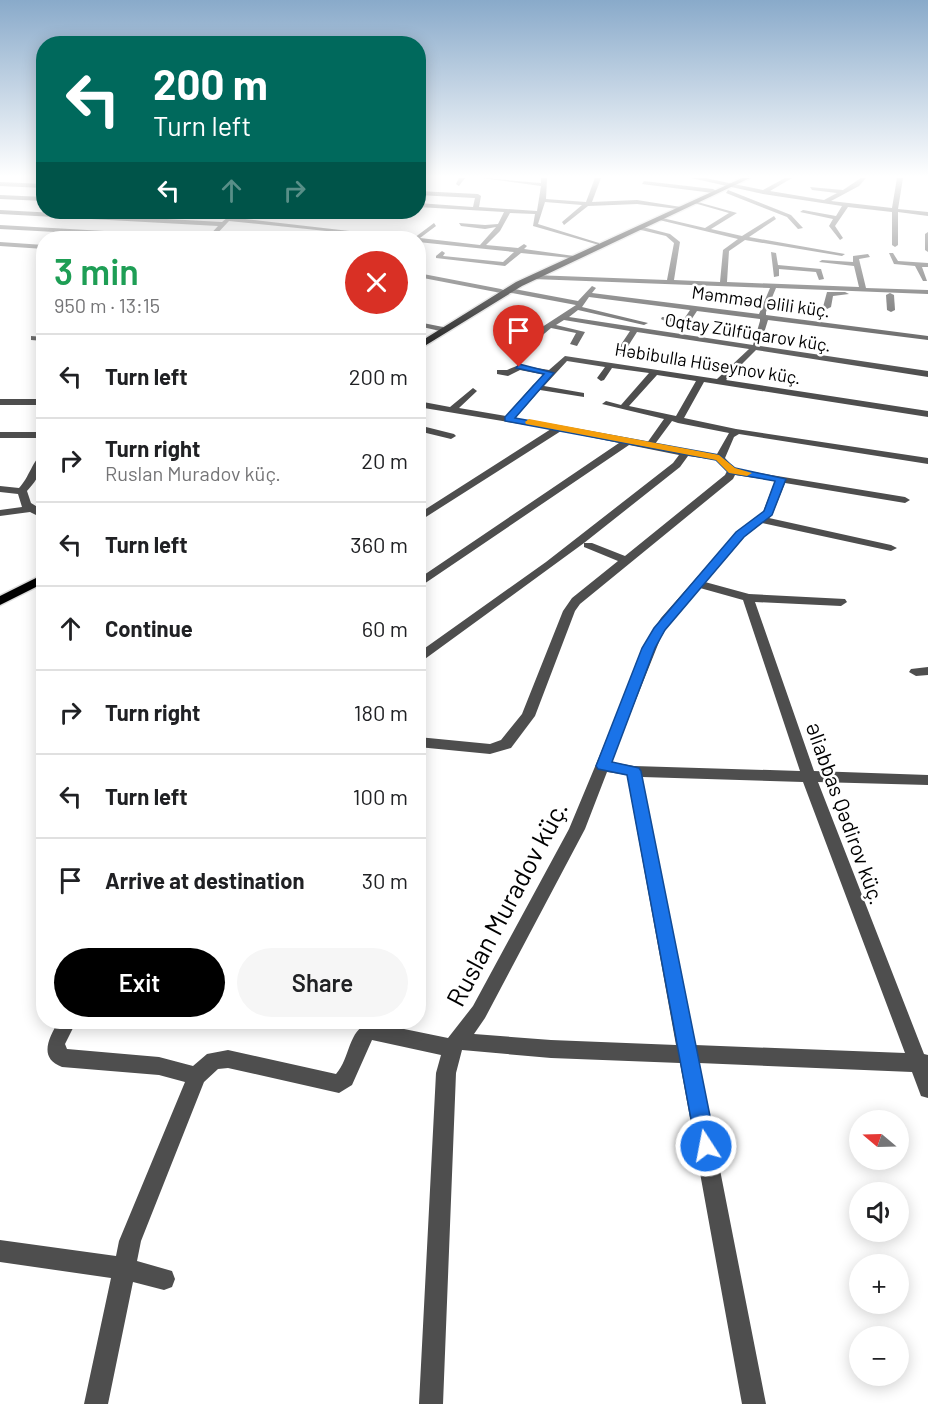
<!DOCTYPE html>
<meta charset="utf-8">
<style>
body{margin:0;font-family:Barlow,sans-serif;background:#f6f6f6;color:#202124;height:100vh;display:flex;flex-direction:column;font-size:22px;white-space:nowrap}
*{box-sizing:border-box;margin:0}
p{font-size:20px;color:#757577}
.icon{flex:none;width:33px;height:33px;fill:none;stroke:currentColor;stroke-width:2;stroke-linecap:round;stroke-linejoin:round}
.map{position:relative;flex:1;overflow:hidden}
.side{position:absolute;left:36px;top:231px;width:390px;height:798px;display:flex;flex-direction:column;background:#fff;border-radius:24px;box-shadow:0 3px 15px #0003}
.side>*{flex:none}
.top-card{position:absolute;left:36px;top:36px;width:390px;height:183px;border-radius:24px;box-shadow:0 3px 15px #0003;background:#00695c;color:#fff;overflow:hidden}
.needle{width:39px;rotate:289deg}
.buttons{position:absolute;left:849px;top:1110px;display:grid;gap:12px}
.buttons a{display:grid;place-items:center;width:60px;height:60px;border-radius:50%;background:#fff;box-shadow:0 3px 15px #0003;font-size:30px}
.pin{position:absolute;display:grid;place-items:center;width:51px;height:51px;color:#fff;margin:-62px -26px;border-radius:50% 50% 50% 0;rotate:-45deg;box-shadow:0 0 6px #0007}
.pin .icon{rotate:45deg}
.me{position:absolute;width:66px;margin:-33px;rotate:349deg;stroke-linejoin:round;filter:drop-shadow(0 0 4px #0008)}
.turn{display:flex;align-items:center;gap:21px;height:126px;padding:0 18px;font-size:27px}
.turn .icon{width:78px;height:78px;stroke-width:2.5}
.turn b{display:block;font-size:42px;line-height:51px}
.lanes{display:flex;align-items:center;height:57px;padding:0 18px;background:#0003;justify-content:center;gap:30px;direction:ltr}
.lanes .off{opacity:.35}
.round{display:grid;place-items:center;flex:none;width:63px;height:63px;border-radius:32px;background:#f6f6f6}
.overview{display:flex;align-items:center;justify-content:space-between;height:102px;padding:0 18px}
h1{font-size:36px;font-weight:600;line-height:45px;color:#1e9e55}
.primary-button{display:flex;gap:12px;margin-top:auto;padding:12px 18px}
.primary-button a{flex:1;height:69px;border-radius:36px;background:#000;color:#fff;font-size:24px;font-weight:600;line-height:69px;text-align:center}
.primary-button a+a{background:#f6f6f6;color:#202124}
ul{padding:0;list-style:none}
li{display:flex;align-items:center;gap:18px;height:84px;padding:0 18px;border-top:2px solid #e0e0e0}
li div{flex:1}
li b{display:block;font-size:22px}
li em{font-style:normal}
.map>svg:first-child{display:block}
</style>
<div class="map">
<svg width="928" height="1404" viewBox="0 0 928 1404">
<rect width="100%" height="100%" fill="#fff"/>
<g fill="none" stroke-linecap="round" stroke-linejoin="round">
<defs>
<g id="major">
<path d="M742,178H750L522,286L418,350V343L516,282Z"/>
<path d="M44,574V583L0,605V596Z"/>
</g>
</defs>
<!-- major casing -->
<use href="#major" stroke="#dbdbdb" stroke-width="3"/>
<!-- minor -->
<g fill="#4e4e4e" fill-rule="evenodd">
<path d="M418,178H423L418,185Z"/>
<path d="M459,178H465L459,186L456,184Z"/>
<path d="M483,178L541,183V178H547L546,199L586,202L595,178H601L592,202L637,200L681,207L678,209L637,204L588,206L564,225L562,222L582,205L545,202L538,224L599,243V245L533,226L535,214L510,213L500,231L486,245L518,248L524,244L527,246L524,249L574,256L571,258L521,253L505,266L436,258V256L442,251L445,253L443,256L503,262L514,252L418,242V238H414L434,223L436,226L420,238L480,245L496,227L485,229L461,226L459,223L485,225L498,224L504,212L418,207V203L473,207L475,198L418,195V191L478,194L481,196L479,207L537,211L541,186Z"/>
<path d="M691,178H705L763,190L785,178H792L770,191L824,200L837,193L812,190L810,187L843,190L861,178H866L859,186L831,201L892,208L897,178H903L898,209L928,212V216L898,212V245L895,247L892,245V212L848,207L835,226L843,238L840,240L829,226L833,219L800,212L803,210L836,216L842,206L763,194Z"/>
<path d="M644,181L713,189L716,191L713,193L642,184Z"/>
<path d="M0,182L44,184V188L0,186Z"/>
<path d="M728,190L791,215L803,228L798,229L787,217L726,193Z"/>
<path d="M0,195L44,197V201L0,199Z"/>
<path d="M694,201L737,213L711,229L742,236L774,216L776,219L749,237L845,254L842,256L745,240L729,251L727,282L859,287L854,266L819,262L822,260L853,262V256L868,254L870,257L859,259L866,288L928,290V294L776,288L766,312V315L928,336V340L768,320L760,346L928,371V377L756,350L726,380L928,411V417L704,382L684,418L736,429L928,458V464L739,434L734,437L725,458L735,469L905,497L910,500L905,503L785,483L773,513L769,518L891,545L897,548L891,551L762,523L744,537L705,582L749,594L845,599L847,602L841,606L755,602L814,771L928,775V785L818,782L924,1054L928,1055V1098L921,1096L912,1072L699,1063L766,1404H742L680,1063L551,1058L462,1050L456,1073L443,1404H419L436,1073L441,1055L372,1040L352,1085L339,1093L228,1068L218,1069L204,1082L141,1241L137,1261L172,1271L175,1279L172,1287L164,1290L133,1282L108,1404H84L111,1278L0,1262V1240L116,1256L119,1241L185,1082L159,1075L62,1067C38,1058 49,1038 58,1022H76L65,1044L67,1049L159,1057L193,1066L207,1054L228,1050L336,1074C351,1057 347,1031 370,1022L448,1038L473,1006L569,829L649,637L661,618L736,533L763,512L775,481L735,475L733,479L580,604L575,611L535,716L511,748L490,754L418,747V737L490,744L501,740L522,714L563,611L572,598L618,561L584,547V543L418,664V653L546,562L673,463L679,455L629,445L418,588V579L619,443L561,431L418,522V514L551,429L418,407V401L450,407L473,388L477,391L459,408L506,416L533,385L545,375L520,370L508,376L497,374V370H507L519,365L549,370L565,356L717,379L749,349L637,332L623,354H620L616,352L630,331L564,320L556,325L585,332L577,346L570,344L576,333L551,328L518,356L511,354L536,331L576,305L506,292L505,290L509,288L578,301L592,286L596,288L592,293L759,314L770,288L533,279L530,277L533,275L667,280L674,243L666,236L637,229L639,226L670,234L680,242L674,280L720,282L723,250L738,239L655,219L658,217L705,228L729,213L694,203ZM589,297L690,310L684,319L662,317L661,319L665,321L689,323L697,311L760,319V321L753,345L569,317L578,310L644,325L648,323L582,307ZM567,361L605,367L597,378L601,381L604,380L612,368L649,373L621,405L606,401L602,404L664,419L647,443L515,418L540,390L584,397V393L544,386ZM657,375L696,381L676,416L629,406ZM672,421L678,423L729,433L717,454L710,455L655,444ZM688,456L716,460L727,471L725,475L625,556L592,543H584L680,467ZM700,588L743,600L800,771L634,766L611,762L661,637L670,623ZM607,772L627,775L676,1045L551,1040L474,1034L485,1018L585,829ZM642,777L803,782L905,1053L695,1045Z"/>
<path d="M0,210L222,222L228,217L410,238H394L229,221L213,238H207L218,226L0,214Z"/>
<path d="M377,212H383L377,216L374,214Z"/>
<path d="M0,225L191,236L194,238H167L0,229Z"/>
<path d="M928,232V252L925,250V234Z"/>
<path d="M0,242L44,245V249L0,246Z"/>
<path d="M771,252L776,253L778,265L821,269L824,279L819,280L816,272L779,269V276L774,277Z"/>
<path d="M889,253H893L898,261L928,263V267H922L927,281H923L915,266L894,264Z"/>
<path d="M418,273L501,289L505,291L501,293L418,277Z"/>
<path d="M827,292H845L849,294L833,296L831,307L827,309L823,307Z"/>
<path d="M890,293L894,295L895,310L891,312L887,310L886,295Z"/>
<path d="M418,322L443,327L444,329L440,331L418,326Z"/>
<path d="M31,336L44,337V341L31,340Z"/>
<rect x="0" y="399" width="44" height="6"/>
<path d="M418,425L454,434L456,436L451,439L418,431Z"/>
<rect x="0" y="432" width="44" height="6"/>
<path d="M44,452C44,469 38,479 27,491L31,503L44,511V519L30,512L0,516V510L22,507L18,494L0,492V486L19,488C29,478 33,459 44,452Z"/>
<path d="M928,667V675L916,676L909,672L911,669Z"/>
</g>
<!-- major -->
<use href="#major" fill="#000" fill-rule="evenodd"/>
</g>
<!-- sky -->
<linearGradient id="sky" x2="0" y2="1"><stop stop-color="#89aaca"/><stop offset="0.47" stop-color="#fff"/><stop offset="1" stop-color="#fff" stop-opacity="0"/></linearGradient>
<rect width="928" height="375" fill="url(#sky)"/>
<!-- route -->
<path fill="#1a73e8" stroke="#114b97" stroke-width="1.5" d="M519,364L554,373L515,418L719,455L735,468L786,479L772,515L744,537L665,630L655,648L612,762L639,768L641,771L716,1146L713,1154L706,1157L699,1154L696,1146L627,775L598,769L596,766L642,648L654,628L736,532L764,511L775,481L729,473L716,460L505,421V417L544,374L516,368Z"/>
<!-- slow -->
<path fill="#f59e0b" d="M529,419L719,455L735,468L752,473L747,476L729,473L716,460L526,424L525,422Z"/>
<g text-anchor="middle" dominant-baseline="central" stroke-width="5" stroke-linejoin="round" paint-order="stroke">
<!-- far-street labels -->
<g font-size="18" fill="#000" stroke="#fff">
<text transform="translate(761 301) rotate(8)">Məmməd Əlili küç.</text>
<text transform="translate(748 332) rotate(9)">Oqtay Zülfüqarov küç.</text>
<text transform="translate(708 363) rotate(9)">Həbibulla Hüseynov küç.</text>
</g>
<!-- street labels -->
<g font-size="21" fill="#000" stroke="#fff">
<text transform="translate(846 813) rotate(70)">Əliabbas Qədirov küç.</text>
</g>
<!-- near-street labels -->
<g font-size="26" fill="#000" stroke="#fff">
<text transform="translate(506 903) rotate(-62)">Ruslan Muradov küç.</text>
</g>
</g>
</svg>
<div class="buttons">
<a><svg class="needle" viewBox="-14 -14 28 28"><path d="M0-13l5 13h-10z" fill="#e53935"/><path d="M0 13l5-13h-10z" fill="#757577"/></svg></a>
<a><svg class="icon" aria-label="sound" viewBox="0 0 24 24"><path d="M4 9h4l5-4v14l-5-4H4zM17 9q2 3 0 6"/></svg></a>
<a>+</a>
<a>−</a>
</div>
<div class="pin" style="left:519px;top:367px;background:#d93025"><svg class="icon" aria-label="arrive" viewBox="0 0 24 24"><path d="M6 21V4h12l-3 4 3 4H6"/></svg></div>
<svg class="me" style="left:706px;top:1146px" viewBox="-20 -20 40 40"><circle r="17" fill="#1a73e8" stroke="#fff" stroke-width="3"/><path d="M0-11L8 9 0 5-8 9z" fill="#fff"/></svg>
<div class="top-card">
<div class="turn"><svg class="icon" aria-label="left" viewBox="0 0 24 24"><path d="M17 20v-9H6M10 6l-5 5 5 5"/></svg><div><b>200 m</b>Turn left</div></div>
<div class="lanes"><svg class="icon" aria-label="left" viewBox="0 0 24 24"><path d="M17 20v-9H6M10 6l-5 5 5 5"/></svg><svg class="icon off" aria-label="ahead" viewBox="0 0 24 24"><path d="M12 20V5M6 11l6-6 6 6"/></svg><svg class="icon off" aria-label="right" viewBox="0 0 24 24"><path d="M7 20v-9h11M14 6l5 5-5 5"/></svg></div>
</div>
<section class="side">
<div class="overview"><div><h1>3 min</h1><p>950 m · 13:15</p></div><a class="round" style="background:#d93025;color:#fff"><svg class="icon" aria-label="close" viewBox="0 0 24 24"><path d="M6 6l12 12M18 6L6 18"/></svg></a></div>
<ul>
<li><svg class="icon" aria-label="left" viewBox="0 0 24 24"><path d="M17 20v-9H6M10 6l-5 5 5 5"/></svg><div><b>Turn left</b></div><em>200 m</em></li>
<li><svg class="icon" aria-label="right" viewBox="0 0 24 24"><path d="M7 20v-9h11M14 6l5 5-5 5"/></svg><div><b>Turn right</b><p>Ruslan Muradov küç.</p></div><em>20 m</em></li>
<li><svg class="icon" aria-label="left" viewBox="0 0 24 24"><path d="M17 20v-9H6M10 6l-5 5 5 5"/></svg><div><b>Turn left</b></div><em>360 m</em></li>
<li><svg class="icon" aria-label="ahead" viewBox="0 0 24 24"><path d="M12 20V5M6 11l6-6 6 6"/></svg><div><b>Continue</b></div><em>60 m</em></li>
<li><svg class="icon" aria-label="right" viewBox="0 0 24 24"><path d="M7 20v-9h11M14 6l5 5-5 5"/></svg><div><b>Turn right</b></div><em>180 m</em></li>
<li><svg class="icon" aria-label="left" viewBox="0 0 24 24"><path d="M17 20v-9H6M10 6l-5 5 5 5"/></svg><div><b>Turn left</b></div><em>100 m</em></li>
<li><svg class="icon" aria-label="arrive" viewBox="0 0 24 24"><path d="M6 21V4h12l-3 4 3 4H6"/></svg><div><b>Arrive at destination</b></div><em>30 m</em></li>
</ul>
<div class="primary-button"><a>Exit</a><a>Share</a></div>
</section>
</div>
